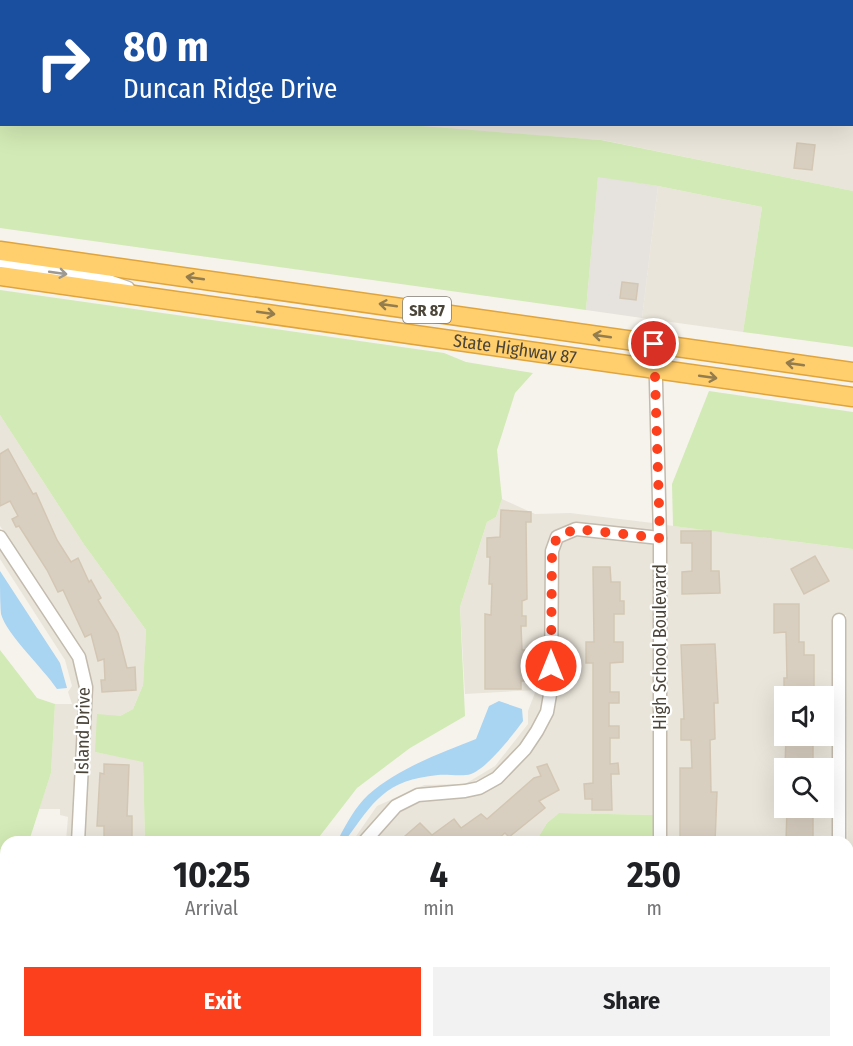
<!DOCTYPE html>
<style>
body{margin:0;font-family:"Fira Sans Condensed",sans-serif;background:#f2f2f2;color:#202124;height:100vh;display:flex;flex-direction:column;font-size:22px;white-space:nowrap}
*{box-sizing:border-box;margin:0}
p{font-size:20px;color:#757577}
.icon{flex:none;width:33px;height:33px;fill:none;stroke:currentColor;stroke-width:2;stroke-linecap:round;stroke-linejoin:round}
.map{position:relative;flex:1;overflow:hidden}
.details{position:absolute;left:0px;top:836px;width:854px;height:212px;display:flex;flex-direction:column;background:#fff;border-radius:18px 18px 0 0;box-shadow:0 6px 24px #0002}
.details>*{flex:none}
.hud{position:absolute;left:0px;top:0px;width:854px;height:126px;box-shadow:0 6px 24px #0002;background:#1a4fa0;color:#fff;overflow:hidden}
.buttons{position:absolute;left:774px;top:686px;display:grid;gap:12px}
.buttons a{display:grid;place-items:center;width:60px;height:60px;border-radius:0px;background:#fff;box-shadow:0 6px 24px #0002;font-size:30px}
.pin{position:absolute;display:grid;place-items:center;width:51px;height:51px;color:#fff;margin:-26px;border:3px solid #fff;border-radius:50%;box-shadow:0 2px 6px #0007}
.me{position:absolute;width:66px;margin:-33px;rotate:0deg;stroke-linejoin:round;filter:drop-shadow(0 0 4px #0008)}
.turn{display:flex;align-items:center;gap:21px;height:126px;padding:0 24px;font-size:27px}
.turn .icon{width:78px;height:78px;stroke-width:2.5}
.turn b{display:block;font-size:42px;line-height:51px}
.eta{display:flex;justify-content:space-evenly;align-items:center;height:102px;text-align:center}
.eta b{font-size:36px;font-weight:700;line-height:42px}
.button{display:flex;gap:12px;margin-top:auto;padding:12px 24px}
.button a{flex:1;height:69px;border-radius:0px;background:#fc3f1d;color:#fff;font-size:24px;font-weight:700;line-height:69px;text-align:center}
.button a+a{background:#f2f2f2;color:#202124}
.map>svg:first-child{display:block}
</style>
<div class="map">
<svg width="853" height="1046" viewBox="0 0 853 1046">
<rect width="100%" height="100%" fill="#f6f3ec"/>
<!-- residential -->
<g fill="#eae5da" fill-rule="evenodd">
<path d="M0,0H313L325,1L2,2L1,59Z"/>
<path d="M398,0H569V1L408,2Z"/>
<path d="M583,0H800V1L583,2Z"/>
<path d="M853,77V191L602,140L395,125L852,124Z"/>
<path d="M658,186L762,207L743,332L642,318Z"/>
<path d="M0,415L83,543L146,630L143,685L133,709L120,716L95,752L143,761L145,841H84L93,685L84,654L0,526Z"/>
<path d="M502,499L535,514L570,513L653,523V531L577,523L551,535L545,552V689L540,710L531,728L519,746L492,774L464,785L415,790L391,802L356,841L352,842L377,806L424,785L465,784L495,766L528,724V711L536,690L465,694L460,607L487,522L496,517Z"/>
<path d="M666,525L853,549V954H848L846,615H833V841H667ZM784,696H824V735H784ZM784,768H824V807H784Z"/>
<path d="M577,534L653,543L654,815L559,813L547,823L536,841L372,842L400,810L420,800L500,783L529,753L543,733L553,713L558,689V552L563,541Z"/>
<path d="M0,549L72,659L80,687L71,841H66L68,817L60,815V809H39L51,773L55,704H72L68,692L72,686L65,660L0,559Z"/>
<path d="M6,898V1041H73V1046H4L0,986V913Z"/>
<path d="M848,966H853V1043H676L666,1046V1041H848Z"/>
<rect x="86" y="1041" width="63" height="5"/>
<path d="M272,1041H334L333,1046H271Z"/>
</g>
<!-- industrial -->
<path fill="#e6e2dd" d="M598,176L658,186L642,318L586,310Z"/>
<!-- green -->
<g fill="#d2eab5">
<path d="M0,59L2,124H395L601,140L853,191V347L743,332L762,207L658,186L598,177L586,310L0,228Z"/>
<path d="M0,290L444,353L466,362L533,373L515,393L497,450L502,499L496,517L487,522L460,607L465,716L410,748L357,788L316,841H145L143,762L95,752L97,714L120,716L133,709L143,685L146,630L83,543L0,415Z"/>
<path d="M709,391L853,412V549L673,526L672,484Z"/>
<path d="M0,650L37,698L55,704L51,773L29,841L6,842V889L0,898Z"/>
<path d="M559,813L654,815V841H536L547,823Z"/>
<path d="M149,1041H206L204,1046H149Z"/>
<path d="M334,1041H567L564,1046H333Z"/>
</g>
<!-- water -->
<g fill="#a9d4f2">
<path d="M0,571L60,663L67,688L57,689C43,668 7,635 1,614C0,601 0,584 0,571Z"/>
<path d="M499,701L522,709L523,721C513,735 486,769 471,774C462,777 448,774 438,775C385,780 374,801 345,841H341L339,838C346,824 356,806 368,795C397,769 440,753 476,739L489,706Z"/>
</g>
<!-- building -->
<g fill="#d8cfc1" stroke="#d3c7b4" stroke-width="1.5">
<path d="M797,143L815,145L812,170L794,168Z"/>
<path d="M622,282L638,284L636,300L620,298Z"/>
<path d="M8,449L33,494L36,493L57,540L71,562L78,558L89,582L91,580L101,598L98,600L118,633L127,668L135,667L136,690L102,692L101,680H105L104,659L98,661L91,634L85,637L63,590L58,592L47,570L19,526L16,527L12,519L18,516L10,501L0,506V454Z"/>
<path d="M501,510L531,512V522H526L527,599L522,601V616H526V626H521L522,650H527L529,681H521V689H485V614L491,615L492,584H489L490,557H487V538L500,537Z"/>
<path d="M681,531H711V571H719L720,593L682,594V572L692,571V543H681Z"/>
<path d="M815,556L829,581L804,594L791,569Z"/>
<path d="M593,567H610L611,582H620V601H624V614H614V642H623V662L610,663V692H619V703H609V726H619V738H610V764L618,763L619,774H611L612,810H592V799H585L584,784L593,783V663H586V642H594Z"/>
<path d="M774,604H799V642H804V655H814V692H811V696H784V678H787L786,632L774,633Z"/>
<path d="M715,644L718,703H714L715,739L710,740L711,792H717L715,842H680V768H692L691,740H681V719H684L681,645Z"/>
<path d="M786,735H813V768H785Z"/>
<path d="M104,764L129,765L127,816H132V837H104V826H97L100,773L104,774Z"/>
<path d="M547,764L559,790L539,801L545,808L509,837L505,833L494,842H410L405,836L420,823L432,835L454,819L461,828L481,814L487,819L534,778L541,776L537,767Z"/>
<path d="M787,807H813V842H786Z"/>
</g>
<g fill="none" stroke-linecap="round" stroke-linejoin="round">
<defs>
<g id="minor">
<path d="M356,0L367,2"/>
<path d="M576,0V2"/>
<path d="M806,2V0"/>
<path d="M852,71H853"/>
<path d="M0,264L103,279L128,288"/>
<path d="M655,344L660,538V842"/>
<path d="M0,537L79,657L86,687L78,842"/>
<path d="M839,620V842"/>
<path d="M364,842L396,806L418,795L465,791L479,788L497,778L525,749L537,731L547,712L551,689L552,551L557,537L576,529L660,538"/>
<path d="M848,960H853"/>
<path d="M79,1041L80,1046"/>
<path d="M265,1046L266,1041"/>
<path d="M659,1046V1041"/>
</g>
<g id="highway">
<path d="M0,251L853,372"/>
<path id="s1" d="M0,276L853,397"/>
</g>
</defs>
<!-- minor casing -->
<use href="#minor" stroke="#c2bbae" stroke-width="15"/>
<!-- highway casing -->
<use href="#highway" stroke="#e0a43c" stroke-width="21"/>
<!-- minor -->
<use href="#minor" stroke="#fff" stroke-width="12"/>
<!-- highway -->
<use href="#highway" stroke="#ffcf6e" stroke-width="18"/>
</g>
<!-- one-way arrows -->
<defs><path id="oneway-shaft" d="M-6 0H5M1.5-3L5.5 0L1.5 3" fill="none" stroke-width="1.6" stroke-linecap="round" stroke-linejoin="round" transform="scale(1.5)"/></defs>
<use stroke="#9c9892" href="#oneway-shaft" transform="translate(58 273) rotate(8)"/>
<g stroke="#937c4e">
<use href="#oneway-shaft" transform="translate(195 278) rotate(-172)"/>
<use href="#oneway-shaft" transform="translate(388 305) rotate(-172)"/>
<use href="#oneway-shaft" transform="translate(266 313) rotate(8)"/>
<use href="#oneway-shaft" transform="translate(602 336) rotate(-172)"/>
<use href="#oneway-shaft" transform="translate(795 364) rotate(-172)"/>
<use href="#oneway-shaft" transform="translate(708 377) rotate(8)"/>
</g>
<g fill="none" stroke-linecap="round" stroke-linejoin="round">
<!-- route -->
<path stroke="#fc3f1d" stroke-width="10" stroke-dasharray="0 18" d="M551,666L552,551L557,537L576,529L660,538L654,344"/>
</g>
<g text-anchor="middle" dominant-baseline="central" stroke-width="4.5" stroke-linejoin="round" paint-order="stroke">
<!-- shield labels -->
<rect fill="#fff" stroke="#817c74" stroke-width="1.5" x="403" y="297" width="48" height="26" rx="4.5"/>
<g font-size="16" font-weight="bold" fill="#4b4439">
<text x="427" y="310">SR 87</text>
</g>
<!-- street labels -->
<g font-size="18" fill="#4b4439" stroke="#fff">
<text stroke="none"><textPath href="#s1" startOffset="520">State Highway 87</textPath></text>
<text transform="translate(660 647) rotate(-90)">High School Boulevard</text>
<text transform="translate(83 731) rotate(-89)">Island Drive</text>
</g>
</g>
</svg>
<div class="buttons">
<a><svg class="icon" aria-label="sound" viewBox="0 0 24 24"><path d="M4 9h4l5-4v14l-5-4H4zM17 9q2 3 0 6"/></svg></a>
<a><svg class="icon" aria-label="search" viewBox="0 0 24 24"><circle cx="10" cy="10" r="6"/><path d="M15 15l6 6"/></svg></a>
</div>
<div class="pin" style="left:654px;top:344px;background:#d93025"><svg class="icon" aria-label="arrive" viewBox="0 0 24 24"><path d="M6 21V4h12l-3 4 3 4H6"/></svg></div>
<svg class="me" style="left:551px;top:666px" viewBox="-20 -20 40 40"><circle r="17" fill="#fc3f1d" stroke="#fff" stroke-width="3"/><path d="M0-11L8 9 0 5-8 9z" fill="#fff"/></svg>
<div class="hud">
<div class="turn"><svg class="icon" aria-label="right" viewBox="0 0 24 24"><path d="M7 20v-9h11M14 6l5 5-5 5"/></svg><div><b>80 m</b>Duncan Ridge Drive</div></div>
</div>
<section class="details">
<div class="eta">
<div><b>10:25</b><p>Arrival</p></div>
<div><b>4</b><p>min</p></div>
<div><b>250</b><p>m</p></div>
</div>
<div class="button"><a>Exit</a><a>Share</a></div>
</section>
</div>
